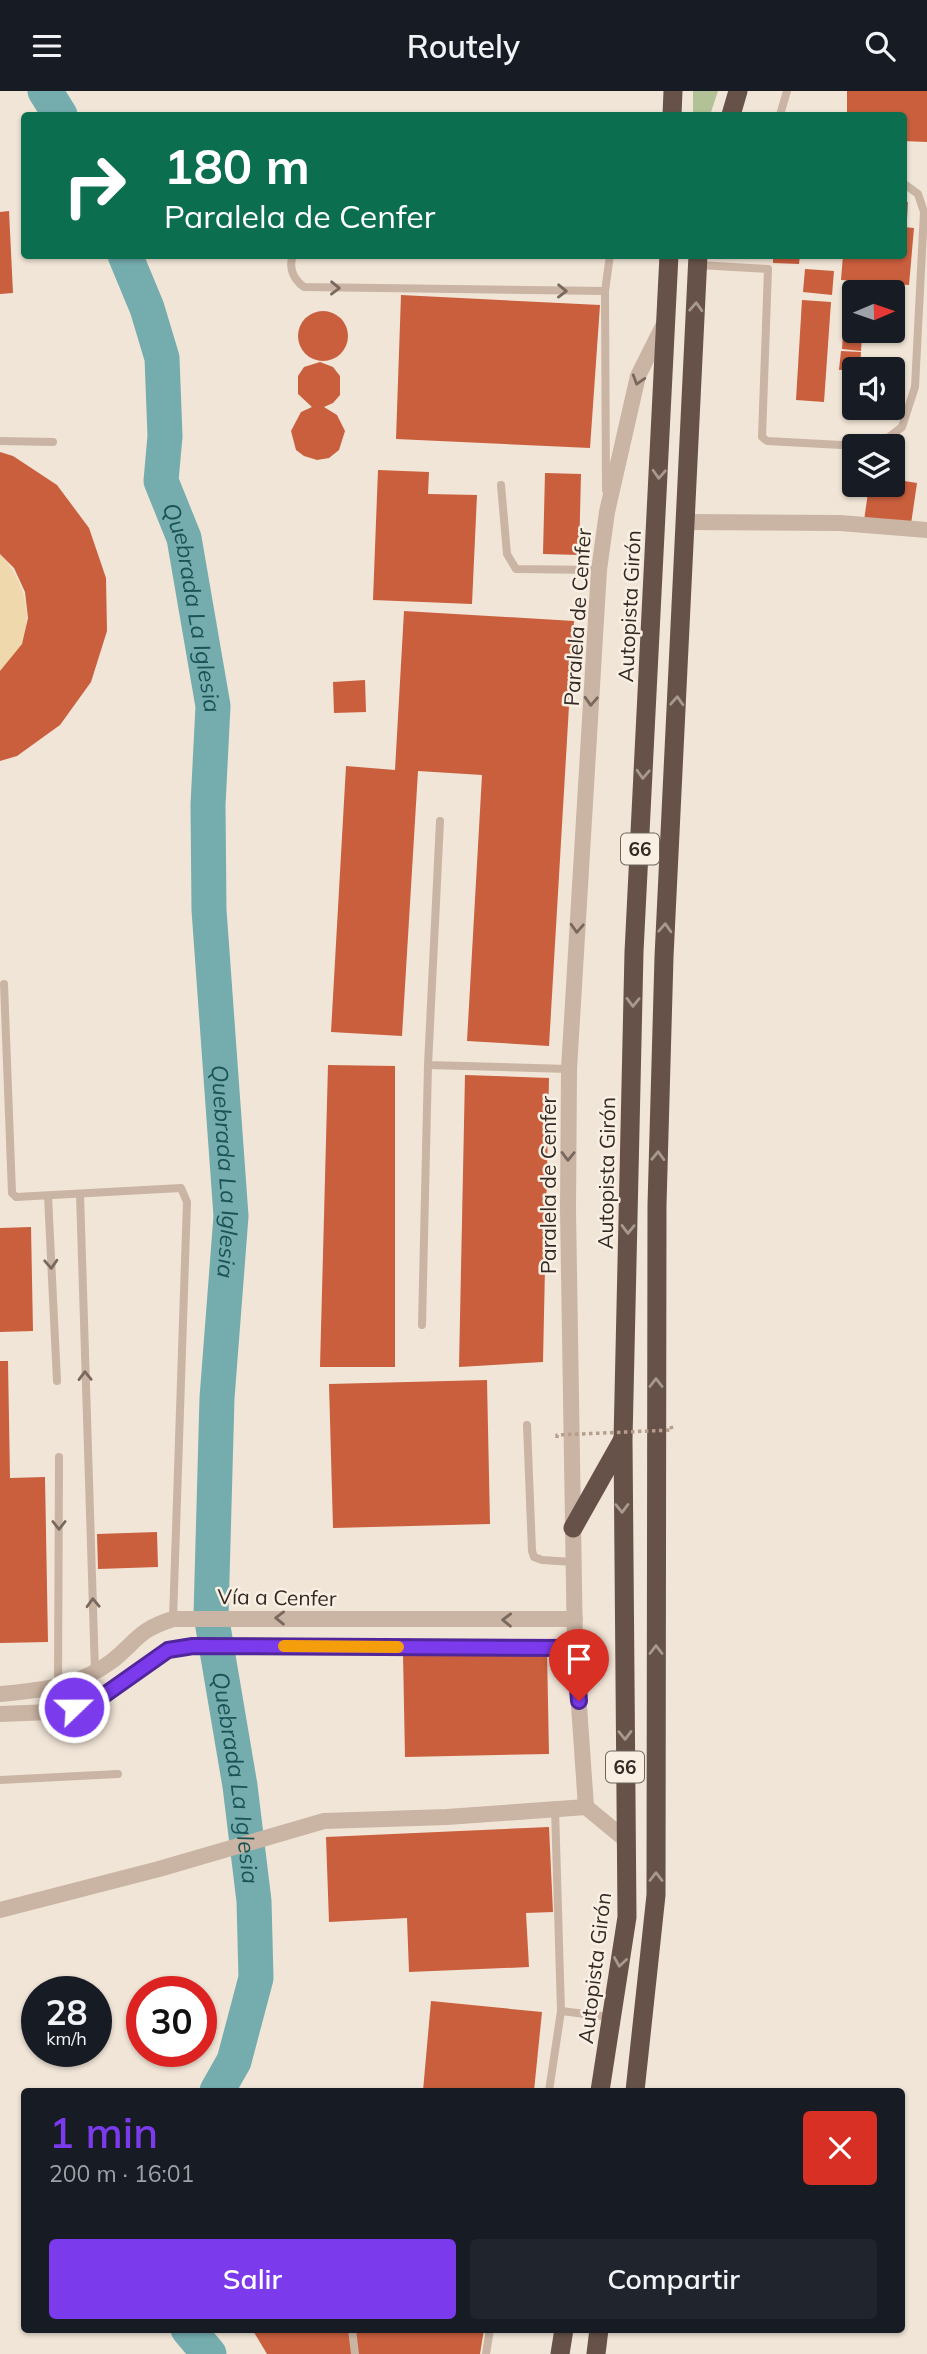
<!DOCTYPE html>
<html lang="es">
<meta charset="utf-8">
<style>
body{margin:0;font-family:Mulish,sans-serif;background:#20242c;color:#f1f3f6;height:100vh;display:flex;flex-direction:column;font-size:26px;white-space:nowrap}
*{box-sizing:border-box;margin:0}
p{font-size:23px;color:#9ea1a6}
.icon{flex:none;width:38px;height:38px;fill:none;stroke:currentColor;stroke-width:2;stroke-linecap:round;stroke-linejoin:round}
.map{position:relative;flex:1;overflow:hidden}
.drawer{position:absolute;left:21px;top:1997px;width:884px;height:245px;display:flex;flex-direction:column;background:#171b24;border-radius:7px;box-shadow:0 2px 5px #0004}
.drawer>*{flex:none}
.top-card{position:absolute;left:21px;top:21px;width:886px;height:147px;border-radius:7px;box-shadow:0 2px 5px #0004;background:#0b6e4f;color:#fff;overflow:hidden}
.needle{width:46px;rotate:88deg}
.controls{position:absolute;left:842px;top:189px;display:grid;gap:14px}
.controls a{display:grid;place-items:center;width:63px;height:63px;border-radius:7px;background:#171b24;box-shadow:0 2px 5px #0004;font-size:35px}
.speed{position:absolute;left:21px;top:1885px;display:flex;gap:14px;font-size:35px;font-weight:700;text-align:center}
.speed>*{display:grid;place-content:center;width:91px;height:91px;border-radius:50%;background:#171b24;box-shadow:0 2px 5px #0004;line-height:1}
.speed small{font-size:18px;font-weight:400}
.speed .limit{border:10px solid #d22;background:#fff;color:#111}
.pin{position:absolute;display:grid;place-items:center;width:60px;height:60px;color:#fff;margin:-72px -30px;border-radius:50% 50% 50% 0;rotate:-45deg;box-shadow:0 0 7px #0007}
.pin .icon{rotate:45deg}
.me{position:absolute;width:77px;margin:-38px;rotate:68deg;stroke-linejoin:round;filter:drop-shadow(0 0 5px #0008)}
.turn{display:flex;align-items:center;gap:24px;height:147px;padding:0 28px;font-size:32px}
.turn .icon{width:91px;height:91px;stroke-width:2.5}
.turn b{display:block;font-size:49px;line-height:60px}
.round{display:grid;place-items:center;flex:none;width:74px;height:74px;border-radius:7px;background:#20242c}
.head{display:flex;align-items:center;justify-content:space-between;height:119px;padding:0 28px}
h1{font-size:42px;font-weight:600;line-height:52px;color:#7c3aed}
.button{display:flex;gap:14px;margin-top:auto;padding:14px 28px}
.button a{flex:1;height:80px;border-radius:7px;background:#7c3aed;color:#fff;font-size:28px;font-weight:600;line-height:80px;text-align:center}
.button a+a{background:#20242c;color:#f1f3f6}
header{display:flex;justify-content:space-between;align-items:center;height:91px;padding:0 28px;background:#171b24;font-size:32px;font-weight:600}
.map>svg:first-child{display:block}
</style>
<header><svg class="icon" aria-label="menu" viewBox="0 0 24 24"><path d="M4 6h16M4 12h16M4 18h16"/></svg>Routely<svg class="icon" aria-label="search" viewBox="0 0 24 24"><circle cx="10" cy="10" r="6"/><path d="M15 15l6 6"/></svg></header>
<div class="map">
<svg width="927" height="2263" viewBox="0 0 927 2263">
<rect width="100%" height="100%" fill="#f1e5d7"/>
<!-- green -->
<path fill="#b3c197" d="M693,0H718L710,24H693Z"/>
<!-- sand -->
<path fill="#efd8ab" d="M0,463C31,495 40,550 0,580Z"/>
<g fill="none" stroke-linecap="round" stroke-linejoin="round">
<!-- river -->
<g stroke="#75adaf" stroke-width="35">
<path d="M45,0L60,24"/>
<path id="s1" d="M125,164L147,217L162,267L165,345L161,390L184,447L213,615L208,714L209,819L231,1125L217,1307L211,1524L240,1695L254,1810L256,1887L234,1970L217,2000"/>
<path d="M188,2238L209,2263"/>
</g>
</g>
<!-- building -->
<g fill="#ca5f3d">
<path d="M847,0H927V51L903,50V24H847Z"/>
<path d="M903,111H908L907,128H903Z"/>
<path d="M9,120L13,202L0,203V121Z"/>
<path d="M903,136L914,137L909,194L841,189L843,164H903Z"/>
<path d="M773,164H800L799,173L773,172Z"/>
<path d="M805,178L834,180L832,204L803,201Z"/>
<path d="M401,204L600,214L590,357L396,348Z"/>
<path d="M802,209L831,211L824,311L796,309Z"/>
<path d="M845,218L854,219V240L843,239Z"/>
<circle cx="323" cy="245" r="25"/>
<path d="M843,242L862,244L861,260L842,258Z"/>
<path d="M841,260L861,261L860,278L839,279Z"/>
<path d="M320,271L333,276L340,285V304L333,312L324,316L337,324L345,340L339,359L329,367L317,369L304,365L296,359L291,340L301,321L312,316L298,303V285L304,276Z"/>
<path d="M0,361L13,365L57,394L89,437L106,487L107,540L91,591L60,634L17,665L0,670V580L22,553L28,527L25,501L14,477L0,463Z"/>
<path d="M378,379L429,381L428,403L477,404L472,513L373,509Z"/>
<path d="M545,382L581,383L579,464L543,463Z"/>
<path d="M892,388L917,392L911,433L864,430L869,394H892Z"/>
<path d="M404,520L574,530L549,955L467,950L482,684L418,680L402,945L331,941L346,675L395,679Z"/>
<path d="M365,589L366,621L334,622L333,591Z"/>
<path d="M328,974L395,975V1276H320Z"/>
<path d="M465,984L549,987L543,1271L459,1276Z"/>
<path d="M31,1136L33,1240L0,1241V1137Z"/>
<path d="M0,1270H8L10,1387L45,1386L48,1551L0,1552Z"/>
<path d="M487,1289L490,1433L333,1437L329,1293Z"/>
<path d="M157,1441L158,1476L98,1478L97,1443Z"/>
<path d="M547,1560L549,1663L405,1666L403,1563Z"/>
<path d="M549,1736L553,1821L526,1822L529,1876L409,1881L407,1827L329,1831L326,1746Z"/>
<path d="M431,1910L542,1921L534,2000H423Z"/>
<path d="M252,2238H484L480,2263H267Z"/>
</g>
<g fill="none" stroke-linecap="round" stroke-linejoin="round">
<!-- service -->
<g stroke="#cab4a3" stroke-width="8">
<path d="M780,24L787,0"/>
<path d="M293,164C288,177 294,189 304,196L605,200"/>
<path d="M698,174L768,178L762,346L767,350L860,355L884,350L902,336L915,296L924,121L918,103L903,92"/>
<path d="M0,350L53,351"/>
<path d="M501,394L507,463L516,478L599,479"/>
<path d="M606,399L605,200L610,164"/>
<path d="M440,730L428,974L569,978"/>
<path d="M4,893L12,1102L16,1106L181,1097L187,1111L173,1528"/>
<path d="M80,1103L95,1581"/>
<path d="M48,1105L57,1290"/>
<path d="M422,1234L428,974"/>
<path d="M527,1334L532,1460L534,1466L542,1469L573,1471"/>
<path d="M58,1597L59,1366"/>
<path d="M0,1689L118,1683"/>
<path d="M561,1920L610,1926"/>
<path d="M549,2000L561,1920L555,1718"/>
<path d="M352,2238L355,2263"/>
<path d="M486,2263L490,2238"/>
</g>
<!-- minor -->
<g stroke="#cab4a3" stroke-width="16">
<path d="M686,431L840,432L927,439"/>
<path d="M0,1603C41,1599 78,1596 112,1570C138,1549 138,1539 173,1528H575"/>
<path d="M0,1623L52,1621L74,1616L100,1607L168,1559L193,1555L575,1557"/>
<path d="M626,1749L586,1716L575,1557L568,1118L569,978L599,479L607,421L638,285L665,231"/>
<path d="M0,1819L159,1778L324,1730L447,1726L586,1716"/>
</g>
<!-- trunk -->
<g stroke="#665249" stroke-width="19">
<path d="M672,24L673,0"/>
<path d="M731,24L738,0"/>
<path d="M573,1437L622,1350"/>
<path d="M600,2000L627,1826L623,1349L634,861L669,164"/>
<path d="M635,2000L656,1804L657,1114L664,866L698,164"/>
<path d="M560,2263L564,2238"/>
<path d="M596,2263L599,2238"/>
</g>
<!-- path-bridge -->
<path stroke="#b59e8d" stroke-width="3.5" stroke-dasharray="3.5 3.5" stroke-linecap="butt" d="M557,1347V1344L672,1339L671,1335"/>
</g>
<!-- one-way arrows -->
<defs><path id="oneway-chevron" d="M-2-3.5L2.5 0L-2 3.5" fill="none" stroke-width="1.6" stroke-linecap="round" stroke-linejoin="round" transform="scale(1.75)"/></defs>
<g stroke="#78685e">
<use href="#oneway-chevron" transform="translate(335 197) rotate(1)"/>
<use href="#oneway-chevron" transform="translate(562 200) rotate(1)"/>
<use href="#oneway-chevron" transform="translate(638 289) rotate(107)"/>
<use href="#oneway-chevron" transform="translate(591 610) rotate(93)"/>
<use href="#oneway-chevron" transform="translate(577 837) rotate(93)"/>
<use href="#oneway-chevron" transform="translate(568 1065) rotate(91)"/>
<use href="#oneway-chevron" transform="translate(51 1173) rotate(87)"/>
<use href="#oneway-chevron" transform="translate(85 1285) rotate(-91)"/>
<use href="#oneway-chevron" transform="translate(59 1434) rotate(90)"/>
<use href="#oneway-chevron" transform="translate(93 1512) rotate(-92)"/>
<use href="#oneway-chevron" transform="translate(280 1527) rotate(-179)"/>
<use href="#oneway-chevron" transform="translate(507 1529) rotate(-179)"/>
</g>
<g stroke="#a8998e">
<use href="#oneway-chevron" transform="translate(696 216) rotate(-87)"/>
<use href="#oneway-chevron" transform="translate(659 383) rotate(93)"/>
<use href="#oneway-chevron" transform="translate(677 610) rotate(-87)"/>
<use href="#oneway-chevron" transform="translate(643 683) rotate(93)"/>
<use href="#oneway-chevron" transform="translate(665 837) rotate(-87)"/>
<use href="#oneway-chevron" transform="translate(633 911) rotate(91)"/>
<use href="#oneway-chevron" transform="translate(658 1065) rotate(-88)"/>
<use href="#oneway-chevron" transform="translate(628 1138) rotate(91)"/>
<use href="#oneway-chevron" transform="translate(656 1292) rotate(-90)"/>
<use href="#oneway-chevron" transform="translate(622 1417) rotate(89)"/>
<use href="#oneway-chevron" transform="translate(656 1559) rotate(-90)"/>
<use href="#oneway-chevron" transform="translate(625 1644) rotate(89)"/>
<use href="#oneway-chevron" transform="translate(656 1786) rotate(-90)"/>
<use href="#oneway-chevron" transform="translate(620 1871) rotate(99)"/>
</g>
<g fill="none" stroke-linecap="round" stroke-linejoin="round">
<defs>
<path id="route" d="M74,1616L100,1607L168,1559L193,1555L575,1557L579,1610"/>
</defs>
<!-- route casing -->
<use href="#route" stroke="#51269a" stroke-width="18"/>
<!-- route -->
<use href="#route" stroke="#7c3aed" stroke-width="12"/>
<!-- slow -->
<path stroke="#f59e0b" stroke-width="12" d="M284,1555L398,1556"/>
</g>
<g text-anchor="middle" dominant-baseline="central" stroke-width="5" stroke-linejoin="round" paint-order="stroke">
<!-- shield labels -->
<g fill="#f9efe3" stroke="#6f655e" stroke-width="2">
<rect x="621" y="742.5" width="38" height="31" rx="5"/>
<rect x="606" y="1660.5" width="38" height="31" rx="5"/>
</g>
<g font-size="19" font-weight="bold" fill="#342a25">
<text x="640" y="758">66</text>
<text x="625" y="1676">66</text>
</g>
<!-- street labels -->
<g font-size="21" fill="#342a25" stroke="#f9efe3">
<text transform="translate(629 515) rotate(-87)">Autopista Girón</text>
<text transform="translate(577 526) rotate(-86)">Paralela de Cenfer</text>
<text transform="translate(606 1082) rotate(-89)">Autopista Girón</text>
<text transform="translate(548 1094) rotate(-90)">Paralela de Cenfer</text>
<text transform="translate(277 1506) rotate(1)">Vía a Cenfer</text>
<text transform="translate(594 1877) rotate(-83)">Autopista Girón</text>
</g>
<!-- water labels -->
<g font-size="23" font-style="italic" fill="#1a5356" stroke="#f9efe3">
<text stroke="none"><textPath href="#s1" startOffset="364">Quebrada La Iglesia</textPath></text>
<text stroke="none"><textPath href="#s1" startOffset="931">Quebrada La Iglesia</textPath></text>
<text stroke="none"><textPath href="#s1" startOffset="1540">Quebrada La Iglesia</textPath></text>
</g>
</g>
</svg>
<div class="controls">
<a><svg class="needle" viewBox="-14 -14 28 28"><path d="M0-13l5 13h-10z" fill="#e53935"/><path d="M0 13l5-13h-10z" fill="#9ea1a6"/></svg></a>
<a><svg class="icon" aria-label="sound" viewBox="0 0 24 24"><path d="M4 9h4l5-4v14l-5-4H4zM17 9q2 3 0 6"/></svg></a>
<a><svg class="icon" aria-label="layers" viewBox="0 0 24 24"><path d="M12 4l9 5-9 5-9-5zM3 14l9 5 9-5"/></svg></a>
</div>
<div class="speed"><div>28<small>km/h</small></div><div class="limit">30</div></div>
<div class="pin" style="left:579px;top:1610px;background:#d93025"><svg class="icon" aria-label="arrive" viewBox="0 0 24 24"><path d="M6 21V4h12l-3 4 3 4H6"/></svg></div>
<svg class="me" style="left:74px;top:1616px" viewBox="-20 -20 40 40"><circle r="17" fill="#7c3aed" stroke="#fff" stroke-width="3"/><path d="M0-11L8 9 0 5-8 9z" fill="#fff"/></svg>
<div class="top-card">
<div class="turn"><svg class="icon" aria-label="right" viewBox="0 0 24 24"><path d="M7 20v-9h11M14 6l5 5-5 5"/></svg><div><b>180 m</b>Paralela de Cenfer</div></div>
</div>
<section class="drawer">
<div class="head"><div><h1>1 min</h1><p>200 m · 16:01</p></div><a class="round" style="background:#d93025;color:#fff"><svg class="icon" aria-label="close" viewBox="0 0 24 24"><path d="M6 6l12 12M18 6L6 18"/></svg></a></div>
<div class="button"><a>Salir</a><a>Compartir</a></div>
</section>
</div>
